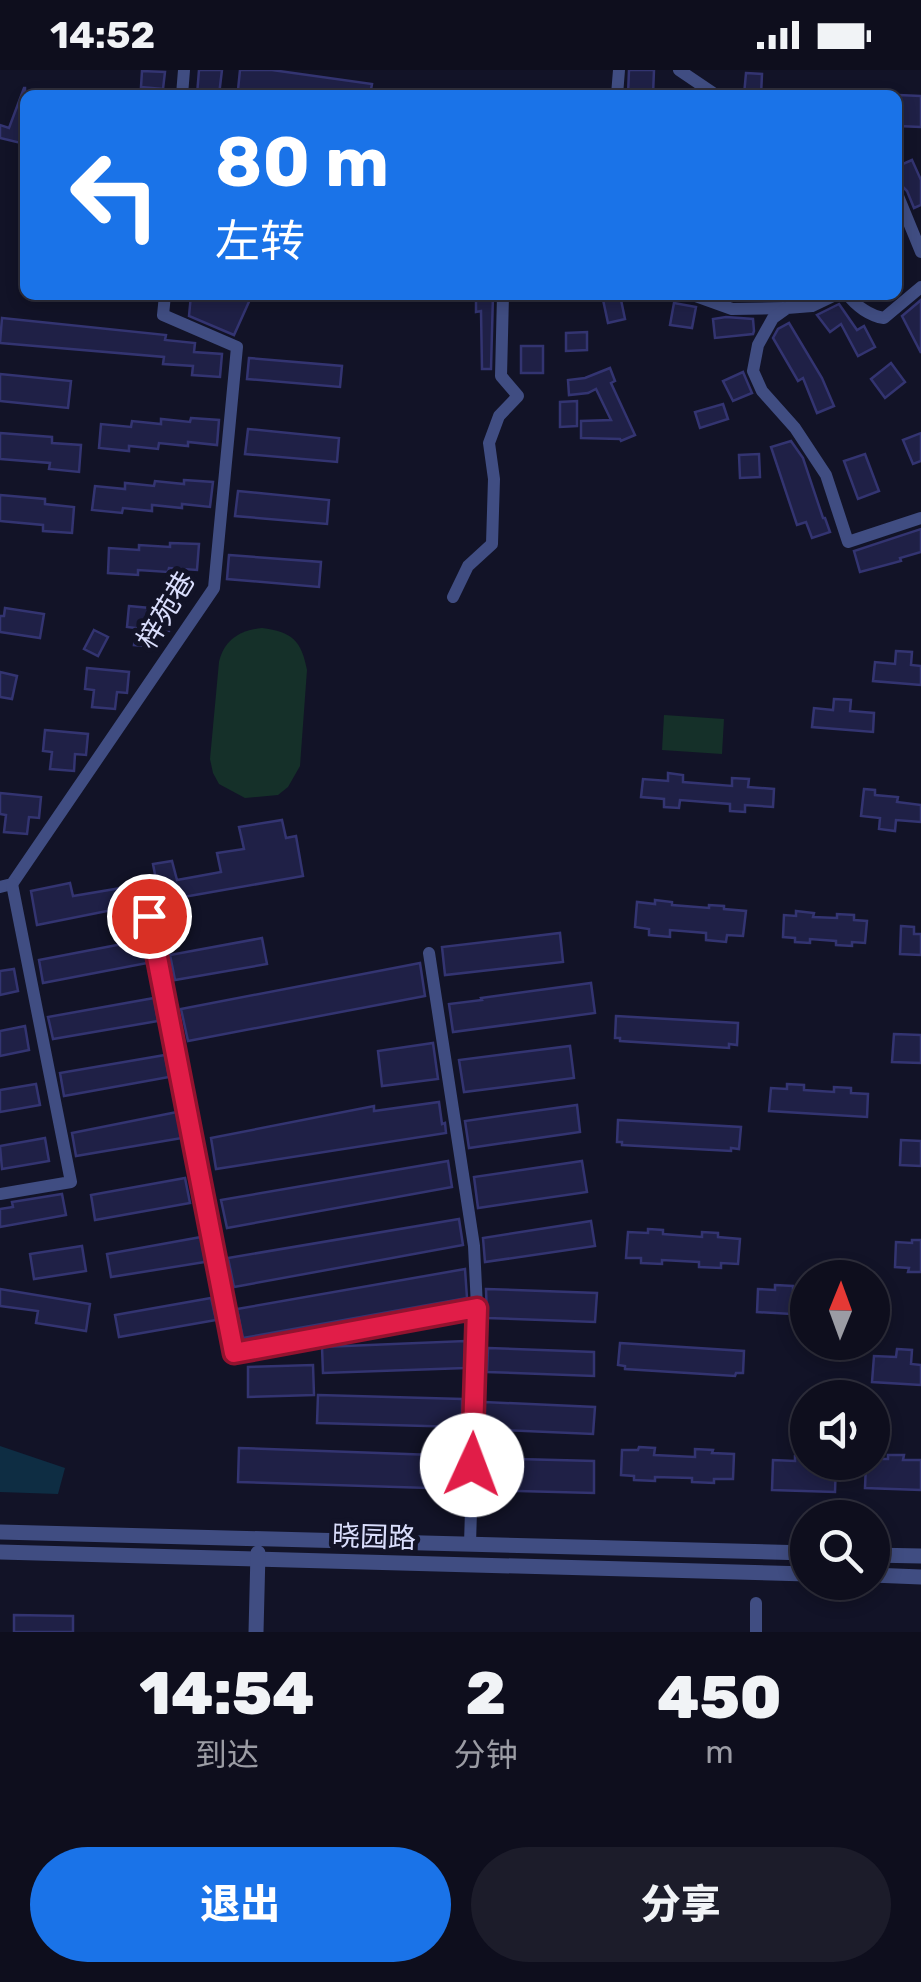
<!DOCTYPE html>
<html lang="zh">
<meta charset="utf-8">
<style>
body{margin:0;font-family:Rubik,"Noto Sans SC",sans-serif;background:#1c1c2a;color:#f1f3f6;height:100vh;display:flex;flex-direction:column;font-size:38px;white-space:nowrap}
*{box-sizing:border-box;margin:0}
p{font-size:32px;color:#9b9ca4}
.icon{flex:none;width:55px;height:55px;fill:none;stroke:currentColor;stroke-width:2;stroke-linecap:round;stroke-linejoin:round}
.map{position:relative;height:1562px;overflow:hidden}
.side{display:flex;flex-direction:column;background:#0e0e1d;flex:1}
.side>*{flex:none}
.top-card{position:absolute;left:20px;top:20px;width:882px;height:210px;border-radius:15px;box-shadow:0 5px 15px #0003,0 0 0 2px #2e2e3b;background:#1a73e8;color:#fff;overflow:hidden}
.needle{width:65px;rotate:1deg}
.buttons{position:absolute;left:790px;top:1190px;display:grid;gap:20px}
.buttons a{display:grid;place-items:center;width:100px;height:100px;border-radius:50%;background:#0e0e1d;box-shadow:0 5px 15px #0003,0 0 0 2px #2e2e3b;font-size:50px}
.pin{position:absolute;display:grid;place-items:center;width:85px;height:85px;color:#fff;margin:-42px;border:5px solid #fff;border-radius:50%;box-shadow:0 2px 10px #0007}
.me{position:absolute;width:110px;margin:-55px;rotate:2deg;stroke-linejoin:round;filter:drop-shadow(0 0 8px #0008)}
.turn{display:flex;align-items:center;gap:35px;height:210px;padding:0 30px;font-size:45px}
.turn .icon{width:130px;height:130px;stroke-width:2.5}
.turn b{display:block;font-size:70px;line-height:85px}
.eta{display:flex;justify-content:space-evenly;align-items:center;height:170px;text-align:center}
.eta b{font-size:60px;font-weight:800;line-height:70px}
.primary-button{display:flex;gap:20px;margin-top:auto;padding:20px 30px}
.primary-button a{flex:1;height:115px;border-radius:60px;background:#1a73e8;color:#fff;font-size:40px;font-weight:800;line-height:115px;text-align:center}
.primary-button a+a{background:#1c1c2a;color:#f1f3f6}
.status{display:flex;justify-content:space-between;align-items:center;height:70px;padding:0 50px;background:#0e0e1d;direction:ltr}
.status svg{height:28px;fill:currentColor}
.map>svg:first-child{display:block}
</style>
<div class="status"><b>14:52</b><svg viewBox="0 0 49 12"><path d="M0 12V9h3v3zM5 12V6h3v6zM10 12V3h3v9zM15 12V0h3v12zM26 1h20v11H26zM47 4h2v5h-2z"/></svg></div>
<div class="map">
<svg width="921" height="1562" viewBox="0 0 921 1562">
<rect width="100%" height="100%" fill="#121327"/>
<!-- pitch -->
<g fill="#153029">
<path d="M262,558C292,562 301,570 307,600L300,696L288,717L278,725L245,728L219,714L213,703L210,689L219,592C224,570 240,560 262,558Z"/>
<path d="M664,645L724,649L722,684L662,680Z"/>
</g>
<!-- water -->
<path fill="#0e2d43" d="M0,1376L65,1398L58,1424L0,1422Z"/>
<!-- building -->
<g fill="#1f2046" stroke="#333471" stroke-width="2.5">
<path d="M199,0H222L219,25H197Z"/>
<path d="M240,0H272L372,14L370,25H276L238,20Z"/>
<path d="M629,0H654L653,25H628Z"/>
<path d="M142,1L165,2L163,19L141,17Z"/>
<path d="M746,3L762,4L761,25H744Z"/>
<path d="M24,18H25V74L0,68V55L9,58Z"/>
<path d="M898,25L921,26V57L898,56Z"/>
<path d="M912,90L921,110V135L914,138L907,121L898,112V96Z"/>
<path d="M191,225H252L234,265L189,246Z"/>
<path d="M476,225H493L491,299H482L481,241L476,242Z"/>
<path d="M602,225H620L625,249L608,253Z"/>
<path d="M921,230V283L902,246Z"/>
<path d="M674,233L696,237L692,258L670,255Z"/>
<path d="M839,234L857,260L864,256L875,277L858,286L841,254L830,262L817,245Z"/>
<path d="M726,247L753,249L754,261L753,264L715,268L713,249Z"/>
<path d="M2,248L166,265L165,270L195,273L194,282L222,284L220,307L192,305L193,296L163,294L164,287L0,273Z"/>
<path d="M789,253L822,308L834,336L817,343L803,308L798,311L773,268L778,259Z"/>
<path d="M587,262V280L566,281V263Z"/>
<rect x="521" y="276" width="22" height="27"/>
<path d="M249,288L342,296L340,317L247,309Z"/>
<path d="M891,293L905,312L885,328L871,309Z"/>
<path d="M610,298L615,311L611,313L635,365L621,371L620,369L581,368V351L611,350L596,319L588,323L569,325L568,310L585,308Z"/>
<path d="M743,302L752,323L733,331L723,311Z"/>
<path d="M0,304L71,311L68,338L0,331Z"/>
<path d="M577,331V356L560,357V332Z"/>
<path d="M723,334L728,349L700,358L695,342Z"/>
<path d="M191,348L219,350L217,375L188,372V376L159,373L158,379L129,376V381L99,378L101,354L131,357L132,351L161,354V349L190,352Z"/>
<path d="M248,359L339,368L337,392L245,384Z"/>
<path d="M0,363L52,367V373L81,375L79,402L49,399L50,393L0,389Z"/>
<path d="M921,363V391L913,394L903,370Z"/>
<path d="M791,371L803,388L823,448H825L830,462L812,468L806,452L797,455L771,377Z"/>
<path d="M759,384L760,407L740,408L739,385Z"/>
<path d="M865,384L879,421L858,429L844,391Z"/>
<path d="M184,410L213,412L210,437L182,434V438L152,435V441L123,438L122,443L92,440L95,416L125,419V413L154,416L155,411L184,414Z"/>
<path d="M238,421L329,430L327,454L235,446Z"/>
<path d="M0,425L45,429V434L74,437L72,463L43,461V455L0,451Z"/>
<path d="M921,459V482L900,488L901,491L860,502L854,481Z"/>
<path d="M170,473L199,474L197,500L169,498L168,502L138,500V505L108,503L109,478L139,480V475L170,477Z"/>
<path d="M229,485L321,492L319,517L227,509Z"/>
<path d="M129,536L171,540L169,561L159,560L158,577L134,575L136,558L127,557Z"/>
<path d="M5,538L44,544L40,568L0,562V546H4Z"/>
<path d="M94,560L108,567L98,586L84,579Z"/>
<path d="M896,581L912,582L911,595L921,596V615L873,611L875,592L895,594Z"/>
<path d="M87,598L129,602L127,623L117,622L115,639L92,637L94,620L85,619Z"/>
<path d="M0,602L17,606L12,629L0,627Z"/>
<path d="M834,629L851,630L850,641L874,643L873,662L812,657L814,638L833,640Z"/>
<path d="M45,660L88,664L86,685L75,684L74,701L50,699L52,682L43,681Z"/>
<path d="M668,703L683,705V712L732,716V708L749,709L748,717L774,719L773,737L745,735V742L730,741V734L680,730L679,738L664,737V729L641,727L643,709L668,711Z"/>
<path d="M864,719L875,720V725L898,727L897,732L921,735V752L896,750L895,761L879,759L880,748L861,746Z"/>
<path d="M0,723L41,727L39,748L29,747L27,764L4,762L6,745L0,744Z"/>
<path d="M282,750L286,768L296,766L303,806L155,832L153,815H157L153,794L172,791L177,810L221,802L217,783L244,779L239,757Z"/>
<path d="M70,813L73,826L133,816L137,835L37,855L31,821Z"/>
<path d="M655,830L672,832V835L709,838V835L724,836V839L746,841L743,866L727,865L726,872L706,870V863L670,860V867L649,865V859L635,857L637,832L655,834Z"/>
<path d="M796,841L814,843L813,847L837,848V844L854,845V850L867,851L865,873L852,872V876L836,875V871L810,869V873L795,872V868L783,867L784,845L796,846Z"/>
<path d="M901,856L914,857V864H921V885L900,884Z"/>
<path d="M560,863L563,892L445,905L442,877Z"/>
<path d="M262,868L267,894L175,910L170,885Z"/>
<path d="M143,870L147,893L43,913L39,890Z"/>
<path d="M420,893L425,926L188,971L181,939Z"/>
<path d="M14,899L18,921L0,925V901Z"/>
<path d="M591,913L595,943L453,962L449,934L482,930L481,928Z"/>
<path d="M154,928L158,951L53,969L48,947Z"/>
<path d="M616,946L738,953L737,975L729,974V978L620,971V968H615Z"/>
<path d="M25,956L29,980L0,986V961Z"/>
<path d="M894,964L921,965V993L892,992Z"/>
<path d="M433,973L438,1009L382,1016L378,981Z"/>
<path d="M570,976L574,1008L464,1022L459,990Z"/>
<path d="M165,985L169,1007L64,1026L60,1003Z"/>
<path d="M36,1014L40,1035L0,1042V1020Z"/>
<path d="M787,1014L804,1015V1020L834,1022V1017L851,1018V1023L868,1024L867,1047L769,1041L771,1018L787,1019Z"/>
<path d="M439,1032L442,1054L445,1053L446,1063L216,1099L211,1068L374,1036V1041Z"/>
<path d="M577,1035L580,1062L469,1078L465,1051Z"/>
<path d="M177,1042L182,1068L76,1086L72,1063Z"/>
<path d="M618,1050L741,1057L739,1079L731,1078V1081L622,1075V1072H617Z"/>
<path d="M45,1068L49,1091L2,1099L0,1076Z"/>
<path d="M901,1070L921,1071V1096L900,1095Z"/>
<path d="M448,1091L452,1117L227,1158L221,1130Z"/>
<path d="M582,1091L587,1122L478,1138L474,1107Z"/>
<path d="M185,1108L190,1133L95,1150L91,1125Z"/>
<path d="M62,1124L66,1145L0,1157V1139L13,1137L12,1132Z"/>
<path d="M459,1149L463,1175L234,1217L228,1188Z"/>
<path d="M591,1151L595,1176L485,1192L483,1168Z"/>
<path d="M648,1159L663,1160V1164L702,1167V1162L718,1163V1167L740,1169L738,1194L721,1193V1198L699,1197V1192L662,1190V1194L641,1193V1188H626L628,1162L648,1163Z"/>
<path d="M201,1167L205,1192L111,1207L107,1184Z"/>
<path d="M912,1170H921V1202H908L909,1198L895,1197L896,1172L912,1173Z"/>
<path d="M82,1176L86,1201L34,1209L30,1184Z"/>
<path d="M465,1199L467,1228L243,1268L237,1239Z"/>
<path d="M775,1215L793,1216V1221L808,1222V1245L757,1242L758,1219L775,1220Z"/>
<path d="M0,1219L90,1234L86,1261L36,1253L38,1241L0,1236Z"/>
<path d="M486,1219L597,1223L595,1252L487,1248Z"/>
<path d="M211,1228L216,1250L119,1267L115,1245Z"/>
<path d="M465,1271V1298L323,1303L322,1277Z"/>
<path d="M620,1273L744,1281L743,1303H736L735,1306L625,1299V1296L618,1295Z"/>
<path d="M488,1278L594,1282V1306L487,1302Z"/>
<path d="M897,1279L912,1280L911,1294L921,1295V1315L872,1312L874,1286L896,1287Z"/>
<path d="M313,1295L314,1325L248,1327V1297Z"/>
<path d="M318,1325L462,1329V1357L317,1353Z"/>
<path d="M484,1332L595,1337L593,1364L483,1359Z"/>
<path d="M639,1377L655,1378L654,1385L695,1387V1379L713,1380L712,1383L734,1384L733,1409H714V1413L692,1412V1408L655,1407V1411L634,1410V1406L621,1405L622,1380H638Z"/>
<path d="M239,1378L461,1386L460,1419L238,1412Z"/>
<path d="M888,1385H904L903,1390H921V1420L865,1418L866,1392H872V1389H888Z"/>
<path d="M795,1386H808V1392H836L835,1422L772,1420L773,1390L795,1391Z"/>
<path d="M483,1388L594,1391V1423L482,1420Z"/>
<path d="M14,1545L73,1546V1562H14Z"/>
</g>
<g fill="none" stroke-linecap="round" stroke-linejoin="round">
<!-- minor -->
<g stroke="#404d82" stroke-width="12">
<path d="M679,0L716,25"/>
<path d="M182,25L184,0"/>
<path d="M617,25L619,0"/>
<path d="M898,126L921,182"/>
<path d="M693,225L732,239L784,238"/>
<path d="M835,225L812,236L787,238L773,248L758,275L753,301L762,321L795,358L826,405L848,472L921,448"/>
<path d="M848,225C856,236 870,246 884,248L921,217"/>
<path d="M453,527L468,496L492,474L494,409L489,373L499,346L518,326L501,306L503,225"/>
<path d="M0,817L12,814L214,518L237,277L163,245L165,225"/>
<path d="M149,845L234,1283L477,1237"/>
<path d="M429,883L474,1176L477,1237L470,1474"/>
<path d="M0,1124L71,1112L12,814"/>
<path d="M756,1533V1562"/>
</g>
<!-- tertiary -->
<g stroke="#404d82" stroke-width="15">
<path d="M0,1462L808,1483"/>
<path d="M0,1482L808,1504"/>
<path d="M872,1485L921,1486"/>
<path d="M872,1505L921,1507"/>
<path d="M256,1562L258,1483"/>
</g>
</g>
<g fill="none" stroke-linecap="round" stroke-linejoin="round">
<defs>
<path id="route" d="M149,846L234,1283L477,1238L472,1395"/>
</defs>
<!-- route casing -->
<use href="#route" stroke="#92132f" stroke-width="25"/>
<!-- route -->
<use href="#route" stroke="#e11d48" stroke-width="18"/>
</g>
<g text-anchor="middle" dominant-baseline="central" stroke-width="10" stroke-linejoin="round" paint-order="stroke">
<!-- street labels -->
<g font-size="28" fill="#dadefc" stroke="#121327">
<text transform="translate(166 540) rotate(-59)">梓苑巷</text>
<text transform="translate(374 1467) rotate(2)">晓园路</text>
</g>
</g>
</svg>
<div class="buttons">
<a><svg class="needle" viewBox="-14 -14 28 28"><path d="M0-13l5 13h-10z" fill="#e53935"/><path d="M0 13l5-13h-10z" fill="#9b9ca4"/></svg></a>
<a><svg class="icon" aria-label="sound" viewBox="0 0 24 24"><path d="M4 9h4l5-4v14l-5-4H4zM17 9q2 3 0 6"/></svg></a>
<a><svg class="icon" aria-label="search" viewBox="0 0 24 24"><circle cx="10" cy="10" r="6"/><path d="M15 15l6 6"/></svg></a>
</div>
<div class="pin" style="left:149px;top:846px;background:#d93025"><svg class="icon" aria-label="arrive" viewBox="0 0 24 24"><path d="M6 21V4h12l-3 4 3 4H6"/></svg></div>
<svg class="me" style="left:472px;top:1395px" viewBox="-20 -20 40 40"><circle r="19" fill="#fff"/><path d="M0-13L10 11 0 6-10 11z" fill="#e11d48"/></svg>
<div class="top-card">
<div class="turn"><svg class="icon" aria-label="left" viewBox="0 0 24 24"><path d="M17 20v-9H6M10 6l-5 5 5 5"/></svg><div><b>80 m</b>左转</div></div>
</div>
</div>
<section class="side">
<div class="eta">
<div><b>14:54</b><p>到达</p></div>
<div><b>2</b><p>分钟</p></div>
<div><b>450</b><p>m</p></div>
</div>
<div class="primary-button"><a>退出</a><a>分享</a></div>
</section>
